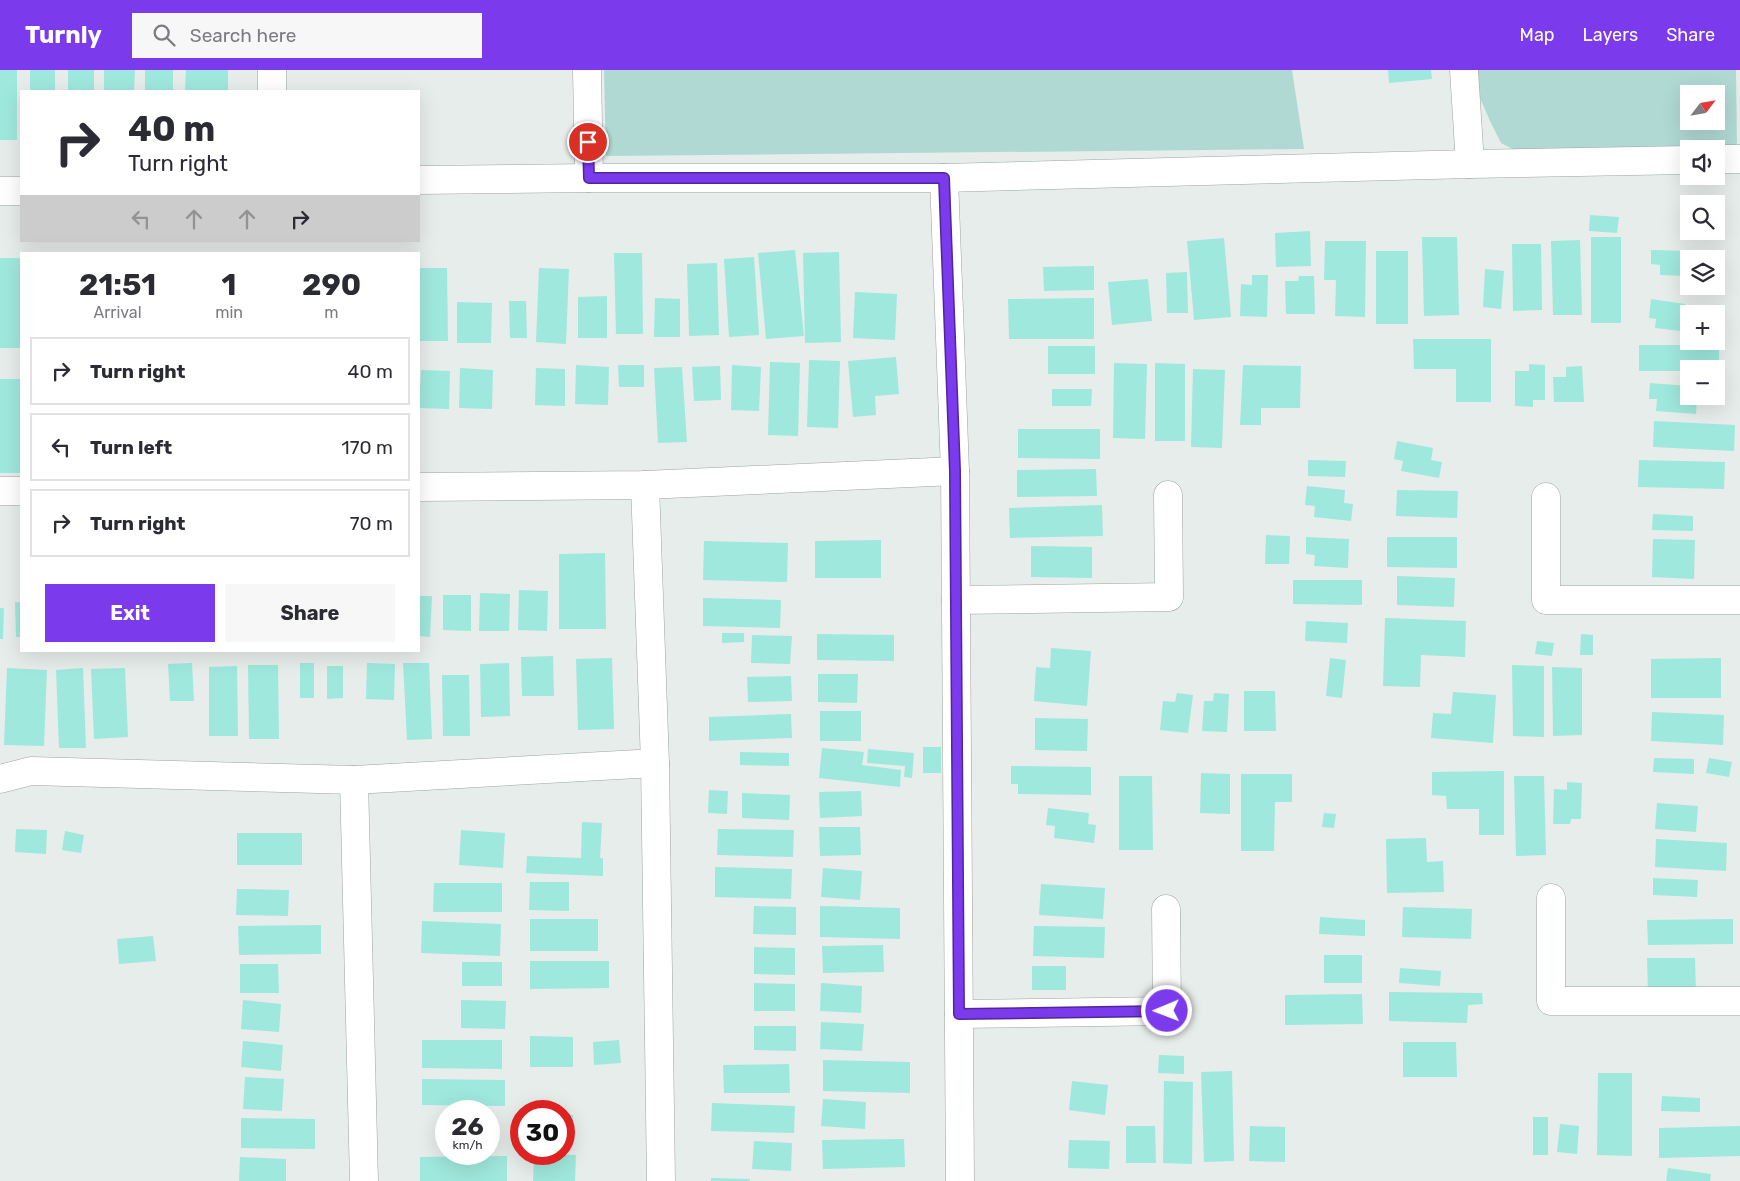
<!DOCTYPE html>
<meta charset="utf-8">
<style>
body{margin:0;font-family:Rubik,sans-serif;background:#f7f7f7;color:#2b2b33;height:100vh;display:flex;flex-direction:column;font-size:19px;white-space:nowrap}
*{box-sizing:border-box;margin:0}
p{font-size:16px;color:#7c7c81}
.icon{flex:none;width:28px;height:28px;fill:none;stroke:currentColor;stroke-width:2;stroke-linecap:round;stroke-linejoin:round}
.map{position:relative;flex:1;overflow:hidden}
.details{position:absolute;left:20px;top:182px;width:400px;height:400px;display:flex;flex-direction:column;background:#fff;border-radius:0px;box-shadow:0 5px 20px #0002}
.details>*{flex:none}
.guide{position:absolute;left:20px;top:20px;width:400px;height:152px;border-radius:0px;box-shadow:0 5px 20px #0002;background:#fff;color:#2b2b33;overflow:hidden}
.needle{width:32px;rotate:59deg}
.buttons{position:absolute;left:1680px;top:15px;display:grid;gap:10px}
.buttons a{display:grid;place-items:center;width:45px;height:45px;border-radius:0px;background:#fff;box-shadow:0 5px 20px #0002;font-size:25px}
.speed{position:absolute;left:435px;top:1030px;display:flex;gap:10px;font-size:25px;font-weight:700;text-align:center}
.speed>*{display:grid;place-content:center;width:65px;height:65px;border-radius:50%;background:#fff;box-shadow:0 5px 20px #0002;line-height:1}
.speed small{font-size:12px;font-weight:400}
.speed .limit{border:8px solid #d22;background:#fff;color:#111}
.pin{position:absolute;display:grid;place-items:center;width:42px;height:42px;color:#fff;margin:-21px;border:2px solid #fff;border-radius:50%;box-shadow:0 1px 5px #0007}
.me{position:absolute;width:55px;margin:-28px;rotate:269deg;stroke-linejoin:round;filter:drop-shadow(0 0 4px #0008)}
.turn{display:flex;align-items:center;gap:18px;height:105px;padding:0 25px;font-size:22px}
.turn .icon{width:65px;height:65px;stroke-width:2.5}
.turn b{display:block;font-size:35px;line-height:42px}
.lanes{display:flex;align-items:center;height:48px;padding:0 25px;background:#0003;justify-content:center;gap:25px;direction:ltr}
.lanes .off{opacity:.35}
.eta{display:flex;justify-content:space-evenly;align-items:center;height:85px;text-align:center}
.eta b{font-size:30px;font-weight:700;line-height:35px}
.button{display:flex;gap:10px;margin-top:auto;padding:10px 25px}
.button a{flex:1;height:58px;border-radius:0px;background:#7c3aed;color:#fff;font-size:20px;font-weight:700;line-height:58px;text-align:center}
.button a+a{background:#f7f7f7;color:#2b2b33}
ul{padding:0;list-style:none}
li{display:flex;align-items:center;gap:15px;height:68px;margin:0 10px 8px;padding:0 15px;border:2px solid #e1e1e2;border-radius:0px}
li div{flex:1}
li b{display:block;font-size:19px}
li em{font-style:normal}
header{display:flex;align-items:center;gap:30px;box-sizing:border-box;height:70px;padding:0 25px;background:#7c3aed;color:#fff}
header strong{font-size:24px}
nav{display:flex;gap:28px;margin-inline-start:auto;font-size:18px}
.search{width:350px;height:45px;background:#f7f7f7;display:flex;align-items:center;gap:12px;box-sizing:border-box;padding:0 18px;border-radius:0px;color:#7c7c81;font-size:19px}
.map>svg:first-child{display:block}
</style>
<header>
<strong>Turnly</strong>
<div class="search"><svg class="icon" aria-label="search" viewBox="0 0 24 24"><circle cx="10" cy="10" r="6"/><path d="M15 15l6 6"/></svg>Search here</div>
<nav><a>Map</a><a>Layers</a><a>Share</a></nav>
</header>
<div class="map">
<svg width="1740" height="1111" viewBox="0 0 1740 1111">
<rect width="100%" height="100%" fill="#e7edeb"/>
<!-- green -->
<g fill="#b0d9d3" fill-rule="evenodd">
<path d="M604,0H1292L1304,79L606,86Z"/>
<path d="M1477,0H1736L1737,79L1520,83L1501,73L1490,51L1477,21ZM1689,24H1716V51H1689Z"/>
</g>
<!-- building -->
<g fill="#9fe8dd">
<rect x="0" y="0" width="17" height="70"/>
<rect x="30" y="0" width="25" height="21"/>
<rect x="68" y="0" width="26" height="21"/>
<path d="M104,0H135L134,21H104Z"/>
<rect x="145" y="0" width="28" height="21"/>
<path d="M186,0H228V21H185Z"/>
<path d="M1388,0H1431L1432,9L1389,13Z"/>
<path d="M1590,145L1619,147L1617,163L1589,161Z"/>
<path d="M1310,161L1311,196L1276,197L1275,163Z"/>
<path d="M1422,167H1457L1459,245L1424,246Z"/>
<rect x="1591" y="167" width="30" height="86"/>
<path d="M1224,168L1231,247L1194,250L1187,171Z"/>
<path d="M1580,170L1582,245H1553L1551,171Z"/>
<path d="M1325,171H1366L1365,247L1335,246L1336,210H1324Z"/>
<path d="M1512,174H1541L1542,240L1513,241Z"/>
<path d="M795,180L804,266L766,269L758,183Z"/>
<path d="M1651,180L1690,181L1689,206L1660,205V195L1651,194Z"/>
<rect x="1376" y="181" width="32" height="73"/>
<path d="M839,182L841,272L805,273L803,183Z"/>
<path d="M614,183H642L643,264H616Z"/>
<path d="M754,187L759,265L729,267L724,189Z"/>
<rect x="0" y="188" width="21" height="90"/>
<path d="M717,193L719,265L689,266L687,194Z"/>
<path d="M1094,196V220L1044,221L1043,197Z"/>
<path d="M419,198H447L448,271H419Z"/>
<path d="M539,198L569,199L566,274L536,272Z"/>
<path d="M1485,199L1504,201L1501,239L1483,237Z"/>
<path d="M1187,202L1188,243H1167L1166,203Z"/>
<path d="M1252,205H1268L1267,247L1240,246L1241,214L1252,215Z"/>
<path d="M1299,206H1314L1315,244H1286L1285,211H1298Z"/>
<path d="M1148,209L1152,251L1112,255L1108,212Z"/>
<path d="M855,222L897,224L895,270L853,268Z"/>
<path d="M607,226V268H578V227Z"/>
<path d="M655,228L680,229V267H654Z"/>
<path d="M1094,228V269H1009L1008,229Z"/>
<path d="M1651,229L1685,234L1683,246L1689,247V262L1655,258L1656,249L1649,248Z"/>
<path d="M509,231H526L527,268H510Z"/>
<path d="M457,232L492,233L491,273H457Z"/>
<path d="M1413,269H1491V332H1456V299H1414Z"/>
<path d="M1639,275H1719V301H1716V299H1689V301H1639Z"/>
<rect x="1048" y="276" width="47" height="28"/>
<path d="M896,287L899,324L875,326L876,345L853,347L848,291Z"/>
<path d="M809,290L840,291L838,358L807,357Z"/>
<path d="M770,292L800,293L798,366L768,365Z"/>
<path d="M1114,293L1147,294L1145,369L1113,368Z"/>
<path d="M1155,293L1185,294V371H1155Z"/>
<path d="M1529,294L1545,295V330H1533V337L1515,336V301H1529Z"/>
<path d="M576,295L609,297L608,335L575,334Z"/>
<path d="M618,295H644V317H619Z"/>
<path d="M732,295L761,297L759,341L731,340Z"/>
<path d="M1243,295L1301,296L1300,338H1261V355H1240Z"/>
<path d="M720,296L721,330L694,331L692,297Z"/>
<path d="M1582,296L1584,332H1554L1553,307H1566V297Z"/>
<path d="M682,297L687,372L658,373L654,298Z"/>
<path d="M460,298L493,300L492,339L459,338Z"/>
<path d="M536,298L565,299V336L535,335Z"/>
<path d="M1193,299L1225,300L1222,378L1191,377Z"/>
<path d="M421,300L450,301L449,339L419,338Z"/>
<rect x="0" y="309" width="21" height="94"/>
<path d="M1650,313L1688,316L1687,325L1697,326L1696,344L1656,341L1657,329H1649Z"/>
<path d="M1052,319H1092L1091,336H1052Z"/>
<path d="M1654,351L1735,355L1734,381L1653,377Z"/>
<path d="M1018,359H1100V389L1018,388Z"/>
<path d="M1397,371L1433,378L1431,390L1442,392L1439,408L1401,401L1403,391L1394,389Z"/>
<path d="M1308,390L1346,391L1345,407L1308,406Z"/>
<path d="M1639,390L1725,392L1724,419L1638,417Z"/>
<path d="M1096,399L1097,426L1017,427V400Z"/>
<path d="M1307,416L1345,420L1344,433L1353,434L1351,451L1314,447L1315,436L1305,435Z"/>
<path d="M1397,420L1458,421L1457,448L1396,446Z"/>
<path d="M1102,435L1103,466L1010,468L1009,438Z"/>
<path d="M1653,444L1693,446V461L1652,460Z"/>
<path d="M1266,465L1290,466L1289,494H1265Z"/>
<path d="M1306,467L1349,469L1348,498L1314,496L1315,485L1306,484Z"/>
<path d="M1387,467H1457V498L1387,497Z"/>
<path d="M1653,469L1695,470L1694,509L1652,507Z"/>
<path d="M881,470V508H815V471Z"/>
<path d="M704,471L788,473L787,512L703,510Z"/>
<path d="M1031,476L1092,477V508L1031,507Z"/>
<path d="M605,483L606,559H559V484Z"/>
<path d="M1397,506L1455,508L1454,537L1397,535Z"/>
<path d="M1293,510H1362V535L1293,534Z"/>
<path d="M519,520L548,521L547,561L518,560Z"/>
<path d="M480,523L510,524L509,561H479Z"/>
<path d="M443,525H471V561L443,560Z"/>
<path d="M419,526H432L430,567L419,566Z"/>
<path d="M703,528L781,530L780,558L703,556Z"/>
<path d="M15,532H21V567H16Z"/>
<path d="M0,538H4L3,569H0Z"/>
<path d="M1385,548L1466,551L1465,587L1421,585L1420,617L1383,616Z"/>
<path d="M1306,551L1348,553L1347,573L1305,571Z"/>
<path d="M722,563H744V572L722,573Z"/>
<path d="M817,564L894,565V591L817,590Z"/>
<path d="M1581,564L1593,565V585H1580Z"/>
<path d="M752,565L792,566L790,594L751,593Z"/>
<path d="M1537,571L1554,573L1552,586L1535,584Z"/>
<path d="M1051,578L1091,581L1087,636L1034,631L1036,597L1050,598Z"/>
<path d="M553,586L554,626H522L521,587Z"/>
<path d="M612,588L614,659L578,660L576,589Z"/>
<path d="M1330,588L1346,590L1342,628L1326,626Z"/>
<path d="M1721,588V628H1651V589Z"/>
<path d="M192,593L194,631H170L168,594Z"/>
<rect x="300" y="593" width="14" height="35"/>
<path d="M367,593L395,594L394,630L366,629Z"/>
<path d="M403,593H429L432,669L407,670Z"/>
<path d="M509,593L510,646L481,647L480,594Z"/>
<path d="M248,595H278L279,669H249Z"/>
<path d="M1512,595L1544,596V667L1513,666Z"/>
<path d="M237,596L238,666H209V597Z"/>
<path d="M327,596H343V628L327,629Z"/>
<path d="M1552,597L1582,598V665L1553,666Z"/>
<path d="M7,598L47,600L44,676L4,675Z"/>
<path d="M83,598L86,678H59L56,600Z"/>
<path d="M125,598L128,667L94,669L91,599Z"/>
<path d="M818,604H858L857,633L818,632Z"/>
<path d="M442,605H469L470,666H443Z"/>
<path d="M791,606L792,631L748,632L747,607Z"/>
<path d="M1244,621H1275L1276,661H1244Z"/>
<path d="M1453,622L1496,625L1493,673L1431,668L1433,643L1451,644Z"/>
<path d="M1177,623L1193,625L1188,663L1160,660L1163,631L1175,632Z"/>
<path d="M1214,623L1229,624L1227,662L1202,661L1204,631H1213Z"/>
<rect x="820" y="641" width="41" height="30"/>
<path d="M1652,642L1724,645L1723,675L1651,671Z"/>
<path d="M791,644L792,668L709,671V647Z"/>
<path d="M1035,648L1088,649L1087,681L1035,680Z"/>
<rect x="923" y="677" width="18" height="26"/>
<path d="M822,678L864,682L862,695L901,700L900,717L819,708Z"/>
<path d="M868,679L914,683L912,708L904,707L905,696L867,693Z"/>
<path d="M740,682L789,683V696L740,695Z"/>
<path d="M1654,688L1694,689V704L1653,702Z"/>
<path d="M1709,688L1732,692L1729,707L1706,703Z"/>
<path d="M1011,696L1091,697V725L1018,724V714H1011Z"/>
<path d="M1504,701V765H1479V739H1447L1446,726L1432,725V702Z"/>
<path d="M1201,703L1230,704V744L1200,743Z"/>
<path d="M1241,704H1292V732H1275L1274,781H1241Z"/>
<path d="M1119,706H1152L1153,780H1119Z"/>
<path d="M1514,706H1544L1546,785L1516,786Z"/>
<path d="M1567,712L1582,713L1581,749H1571L1570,754H1553L1554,719L1567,720Z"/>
<path d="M709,720L728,721L727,744L708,743Z"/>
<path d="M861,721L862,746L820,748L819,722Z"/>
<path d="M742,723L790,725L789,750L742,748Z"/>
<path d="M1657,733L1698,736L1696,762L1655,759Z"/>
<path d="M1048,738L1089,743L1088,754L1096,755L1094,773L1054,768L1055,756L1046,755Z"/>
<path d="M1324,743L1336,744L1334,758L1322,757Z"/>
<path d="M582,752L602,753L600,788H603V806L526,803L527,786L581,788Z"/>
<path d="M819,757H860L861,785L820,786Z"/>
<path d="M16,759L47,760L46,784L15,782Z"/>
<path d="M718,759L794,760L793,787L717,785Z"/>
<path d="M461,760L505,763L503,798L459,795Z"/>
<path d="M65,761L84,765L81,783L62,780Z"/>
<rect x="237" y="763" width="65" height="32"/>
<path d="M1426,768L1427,792L1443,791L1444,822L1387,823L1386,769Z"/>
<path d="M1656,769L1727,773L1726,801L1655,797Z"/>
<path d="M715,797L792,799L791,829L715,827Z"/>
<path d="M823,798L862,801L860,830L821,827Z"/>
<path d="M1653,808L1698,810L1697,827L1653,825Z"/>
<path d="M530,812H569V841L529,840Z"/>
<path d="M434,813H502V842H433Z"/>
<path d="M1041,814L1105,818L1103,849L1039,845Z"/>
<path d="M237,819L289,820L288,846L236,845Z"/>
<path d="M754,836L796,837V865L753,864Z"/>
<path d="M820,836L900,838V869L820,867Z"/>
<path d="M1403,837L1472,839L1471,869L1402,867Z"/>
<path d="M1320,847L1365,850V866L1319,864Z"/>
<rect x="530" y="849" width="68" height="32"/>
<path d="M1733,849V874L1648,875L1647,850Z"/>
<path d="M422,851L501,854L500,886L421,883Z"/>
<path d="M321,855V884L239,885L238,856Z"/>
<path d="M1034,856L1105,857L1104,888L1033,886Z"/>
<path d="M153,866L156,891L119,894L117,869Z"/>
<path d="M883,875L884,902L823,903L822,876Z"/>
<path d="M754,877L795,878V905L754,904Z"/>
<rect x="1324" y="885" width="38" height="28"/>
<path d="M1647,888H1695L1696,922L1648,923Z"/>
<path d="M530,891H609V918L530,919Z"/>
<rect x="462" y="892" width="40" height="24"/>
<path d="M240,894H278L279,923H240Z"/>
<rect x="1032" y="896" width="34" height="24"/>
<path d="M1400,898L1441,901L1440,916L1399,913Z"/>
<path d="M754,913L795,914V941H754Z"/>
<path d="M821,913L862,916L861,943L820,941Z"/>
<path d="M1389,922L1482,923L1483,934L1468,935L1467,953L1389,951Z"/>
<path d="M1362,924L1363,954L1285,955V925Z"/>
<path d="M243,930L281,934L279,962L241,959Z"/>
<path d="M461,930L506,931L505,959L461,958Z"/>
<path d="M821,952L864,954L862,981L820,979Z"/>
<path d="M754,956H796V981L754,980Z"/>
<path d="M530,966L573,967V997H530Z"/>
<path d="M422,970H502V999L422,998Z"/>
<path d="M619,970L621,993L594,995L593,972Z"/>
<path d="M243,971L283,975L281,1001L241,997Z"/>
<path d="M1403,972H1456L1457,1007H1403Z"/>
<path d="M1159,985L1184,986V1004L1158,1003Z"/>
<path d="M823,990L910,992V1023L823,1021Z"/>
<path d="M789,994L790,1023H724L723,995Z"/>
<path d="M1232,1001L1234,1091L1204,1092L1201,1002Z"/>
<path d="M1598,1003H1632V1086L1597,1085Z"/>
<path d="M245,1007L284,1009L282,1041L243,1039Z"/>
<path d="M422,1009L505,1010V1036L422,1035Z"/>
<path d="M1072,1011L1108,1015L1105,1045L1069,1040Z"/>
<path d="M1164,1011L1193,1012L1192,1094L1163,1093Z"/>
<path d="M1662,1026L1700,1028V1042L1661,1041Z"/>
<path d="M823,1029L866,1032L865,1059L821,1056Z"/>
<path d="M712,1033L795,1036L794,1063L711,1061Z"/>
<path d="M564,1044L573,1045V1072H564Z"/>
<rect x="1533" y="1047" width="15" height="38"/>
<path d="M241,1048L315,1049V1079L241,1078Z"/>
<path d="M1560,1054L1579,1056L1577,1084L1557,1082Z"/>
<path d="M1126,1056H1155L1156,1093H1126Z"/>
<path d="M1250,1056L1285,1057V1092L1249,1091Z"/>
<path d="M1740,1056V1086L1659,1088V1058Z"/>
<path d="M904,1069L905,1097L823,1099L822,1070Z"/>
<path d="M1069,1070L1110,1071L1109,1099L1068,1098Z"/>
<path d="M754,1071L792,1073L791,1101L752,1099Z"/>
<path d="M534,1084L576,1085L575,1111H533Z"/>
<path d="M507,1086V1111H420V1087Z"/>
<path d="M240,1087L286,1089V1111H239Z"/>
<path d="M1668,1098L1711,1104L1710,1111H1666Z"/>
<path d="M711,1108L750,1109V1111H711Z"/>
</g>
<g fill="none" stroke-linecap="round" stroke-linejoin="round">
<defs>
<g id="minor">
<path d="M272,0V21"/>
<path d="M587,0L589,108"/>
<path d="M1464,0L1470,94"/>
<path d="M1716,89H1740"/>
<path d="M944,108L955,401L960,1111"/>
<path d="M419,110L589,108H944L1470,94L1689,90"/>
<path d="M0,121H21"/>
<path d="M645,415L655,693L661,1111"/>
<path d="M419,417L645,415L955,401"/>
<path d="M0,421H21"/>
<path d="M1546,427V530H1740"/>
<path d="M956,530L1169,527L1168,425"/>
<path d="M0,709L31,701L354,710L655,693"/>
<path d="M354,710L364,1111"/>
<path d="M1551,828V931H1740"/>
<path d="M959,944L1167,941L1166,839"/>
</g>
</defs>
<!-- minor casing -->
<use href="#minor" stroke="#9ea3a2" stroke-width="29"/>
<!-- minor -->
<use href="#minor" stroke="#fff" stroke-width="28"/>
</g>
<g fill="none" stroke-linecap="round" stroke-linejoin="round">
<defs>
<path id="route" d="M588,72L589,108H944L955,401L959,944L1167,941"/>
</defs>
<!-- route casing -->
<use href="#route" stroke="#51269a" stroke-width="12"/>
<!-- route -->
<use href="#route" stroke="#7c3aed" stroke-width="9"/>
</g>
</svg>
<div class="buttons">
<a><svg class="needle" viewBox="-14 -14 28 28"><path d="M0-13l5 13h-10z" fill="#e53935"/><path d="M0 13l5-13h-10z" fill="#7c7c81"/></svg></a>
<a><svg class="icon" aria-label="sound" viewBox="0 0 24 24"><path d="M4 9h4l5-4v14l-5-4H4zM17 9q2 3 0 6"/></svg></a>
<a><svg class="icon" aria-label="search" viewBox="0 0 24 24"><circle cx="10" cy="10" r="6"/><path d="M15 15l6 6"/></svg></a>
<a><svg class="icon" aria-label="layers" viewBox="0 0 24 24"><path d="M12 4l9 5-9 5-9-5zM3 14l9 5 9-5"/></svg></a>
<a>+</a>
<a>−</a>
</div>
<div class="speed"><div>26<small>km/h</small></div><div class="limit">30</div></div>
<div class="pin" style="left:588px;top:72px;background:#d93025"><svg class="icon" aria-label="arrive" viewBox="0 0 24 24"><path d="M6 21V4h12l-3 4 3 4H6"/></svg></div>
<svg class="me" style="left:1167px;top:941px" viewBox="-20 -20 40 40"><circle r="17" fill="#7c3aed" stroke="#fff" stroke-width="3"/><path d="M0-11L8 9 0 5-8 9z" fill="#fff"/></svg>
<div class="guide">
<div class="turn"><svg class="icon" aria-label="right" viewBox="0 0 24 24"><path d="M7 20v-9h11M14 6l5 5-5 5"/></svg><div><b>40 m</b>Turn right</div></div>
<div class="lanes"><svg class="icon off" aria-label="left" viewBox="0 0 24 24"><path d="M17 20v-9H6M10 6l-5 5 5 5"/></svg><svg class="icon off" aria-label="ahead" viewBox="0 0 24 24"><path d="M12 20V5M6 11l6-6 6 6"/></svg><svg class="icon off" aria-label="ahead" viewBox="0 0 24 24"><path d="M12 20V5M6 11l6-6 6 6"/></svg><svg class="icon" aria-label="right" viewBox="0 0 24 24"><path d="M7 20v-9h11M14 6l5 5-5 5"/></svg></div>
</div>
<section class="details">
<div class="eta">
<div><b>21:51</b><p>Arrival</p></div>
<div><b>1</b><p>min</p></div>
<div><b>290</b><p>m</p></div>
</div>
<ul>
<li><svg class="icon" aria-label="right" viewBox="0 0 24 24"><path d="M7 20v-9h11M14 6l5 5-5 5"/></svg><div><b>Turn right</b></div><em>40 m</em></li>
<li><svg class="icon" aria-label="left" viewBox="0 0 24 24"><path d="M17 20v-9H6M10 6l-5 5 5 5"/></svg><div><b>Turn left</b></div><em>170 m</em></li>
<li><svg class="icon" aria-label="right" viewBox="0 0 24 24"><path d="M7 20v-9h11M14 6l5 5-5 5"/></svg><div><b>Turn right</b></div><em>70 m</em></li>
</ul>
<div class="button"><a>Exit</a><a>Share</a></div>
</section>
</div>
